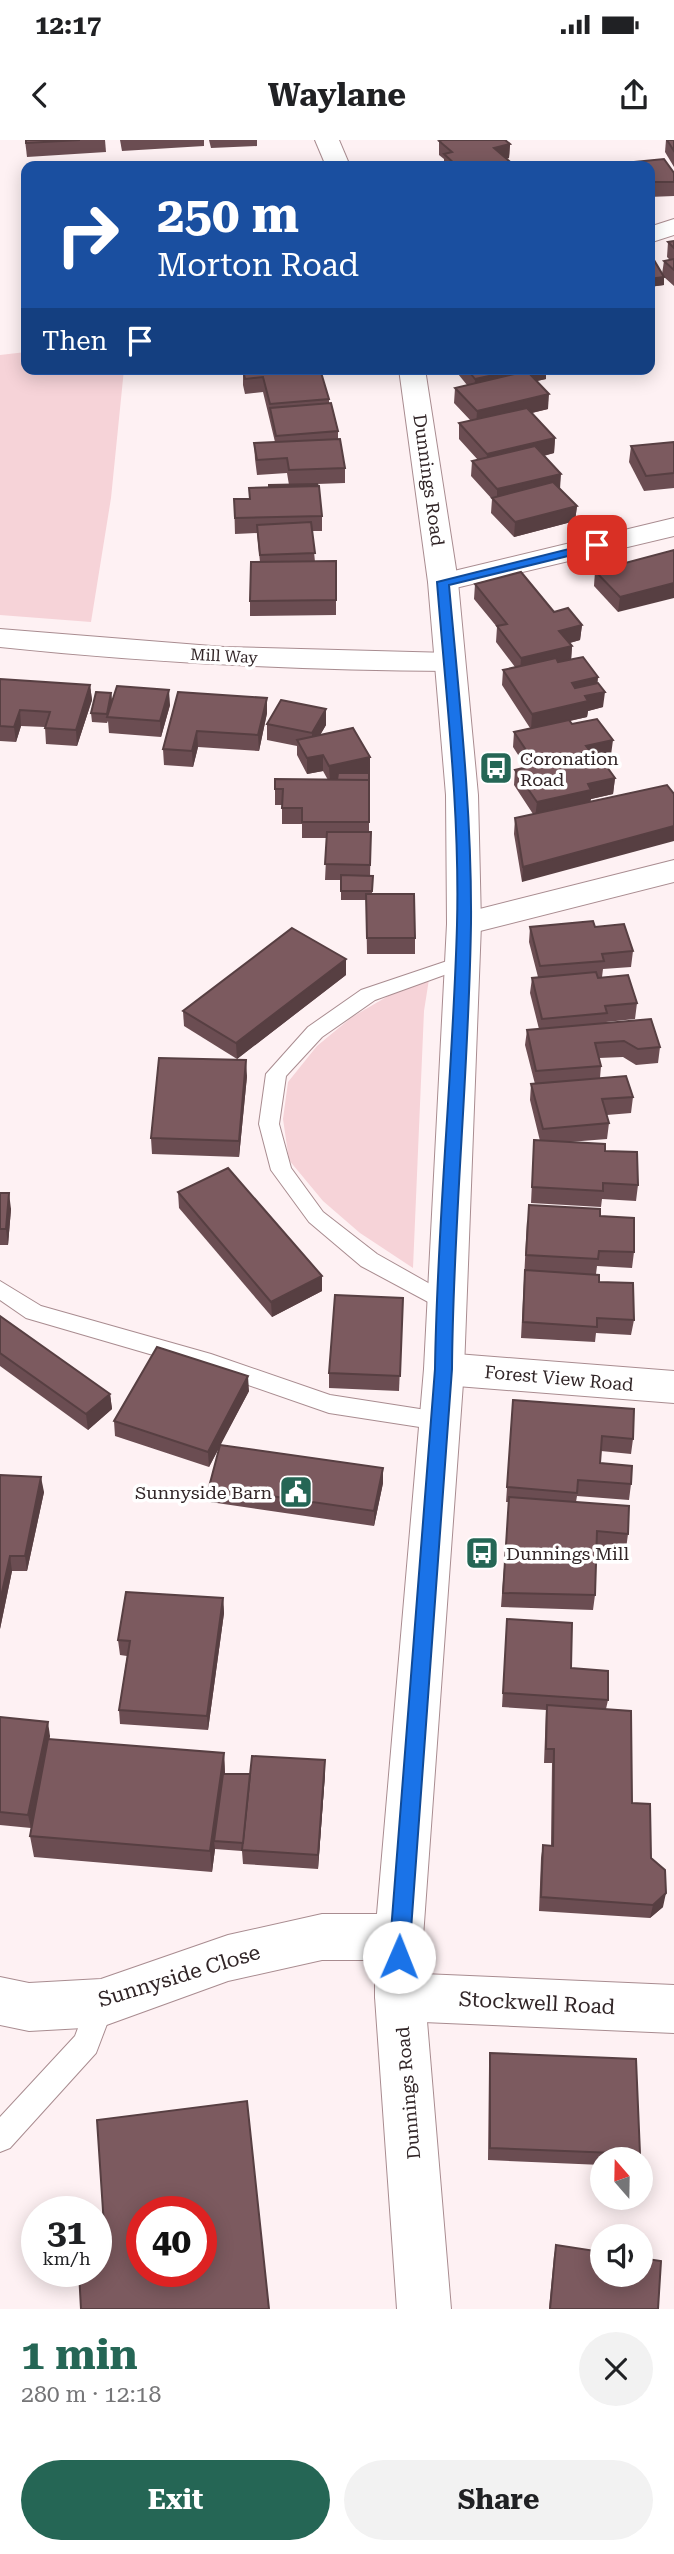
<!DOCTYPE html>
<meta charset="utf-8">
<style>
body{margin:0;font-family:"Roboto Serif",serif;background:#f2f2f2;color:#202124;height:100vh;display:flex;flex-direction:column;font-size:26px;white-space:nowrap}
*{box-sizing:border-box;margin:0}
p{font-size:23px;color:#757577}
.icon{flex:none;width:38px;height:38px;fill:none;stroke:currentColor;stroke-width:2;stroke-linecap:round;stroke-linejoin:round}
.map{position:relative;height:2169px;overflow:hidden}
.drawer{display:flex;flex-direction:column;background:#fff;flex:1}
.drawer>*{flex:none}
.hud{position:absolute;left:21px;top:21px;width:634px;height:214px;border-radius:14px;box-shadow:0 4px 18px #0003;background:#1a4fa0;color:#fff;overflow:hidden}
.needle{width:46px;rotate:340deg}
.tools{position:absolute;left:590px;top:2007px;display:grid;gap:14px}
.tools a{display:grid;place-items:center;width:63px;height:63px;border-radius:50%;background:#fff;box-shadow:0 4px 18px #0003;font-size:35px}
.speed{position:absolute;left:21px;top:2056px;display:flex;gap:14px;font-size:35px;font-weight:700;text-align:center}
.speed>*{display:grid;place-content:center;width:91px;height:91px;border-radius:50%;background:#fff;box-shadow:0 4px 18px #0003;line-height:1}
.speed small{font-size:18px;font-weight:400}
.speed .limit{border:10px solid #d22;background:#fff;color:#111}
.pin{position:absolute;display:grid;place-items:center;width:60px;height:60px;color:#fff;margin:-30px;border-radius:14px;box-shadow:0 4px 10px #0006}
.me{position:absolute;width:77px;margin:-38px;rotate:1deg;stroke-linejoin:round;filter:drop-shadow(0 0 5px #0008)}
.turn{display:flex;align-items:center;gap:24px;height:147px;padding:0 21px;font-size:32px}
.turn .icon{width:91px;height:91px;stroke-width:2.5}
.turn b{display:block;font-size:49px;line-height:60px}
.then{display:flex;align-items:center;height:66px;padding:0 21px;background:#0003;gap:14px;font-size:26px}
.round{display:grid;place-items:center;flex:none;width:74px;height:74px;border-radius:37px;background:#f2f2f2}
.headline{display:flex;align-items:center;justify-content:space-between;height:119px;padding:0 21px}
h1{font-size:42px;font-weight:700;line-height:52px;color:#256655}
.primary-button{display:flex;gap:14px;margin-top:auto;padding:14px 21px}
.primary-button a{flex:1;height:80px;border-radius:42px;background:#256655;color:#fff;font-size:28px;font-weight:700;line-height:80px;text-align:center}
.primary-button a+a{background:#f2f2f2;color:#202124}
.status{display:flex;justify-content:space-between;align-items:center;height:49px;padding:0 35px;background:#fff;direction:ltr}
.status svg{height:19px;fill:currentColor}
header{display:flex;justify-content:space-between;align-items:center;height:91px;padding:0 21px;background:#fff;font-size:32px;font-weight:700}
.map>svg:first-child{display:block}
</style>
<div class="status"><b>12:17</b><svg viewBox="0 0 49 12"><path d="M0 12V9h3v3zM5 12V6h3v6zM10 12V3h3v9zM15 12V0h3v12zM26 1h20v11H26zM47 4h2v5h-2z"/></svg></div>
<header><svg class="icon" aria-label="back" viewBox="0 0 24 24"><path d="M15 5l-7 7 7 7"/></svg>Waylane<svg class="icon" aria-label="share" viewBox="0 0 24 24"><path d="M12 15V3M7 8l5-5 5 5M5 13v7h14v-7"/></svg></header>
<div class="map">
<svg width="674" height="2169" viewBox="0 0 674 2169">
<rect width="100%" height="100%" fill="#fef1f3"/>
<!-- green -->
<g fill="#f6d3d8">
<path d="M26,212V229H124L111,358L91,482L0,475V215Z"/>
<path d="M429,839L424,871L413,1128L360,1093L323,1061L289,1020L283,979L288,942L317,906L352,877L390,855Z"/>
</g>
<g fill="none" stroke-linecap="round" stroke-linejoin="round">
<defs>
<g id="lane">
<path d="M462,816L469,818L471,822L469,826L375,860L322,897L286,936L279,984L291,1028L323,1072L377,1114L453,1157L456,1163L453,1169L445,1171L361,1126L309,1082L271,1030L259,984L266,934L308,887L361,850Z"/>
<path d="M0,1141L41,1166L211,1214L330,1255L439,1272L447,1275L450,1281L447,1287L439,1290L329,1273L208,1231L26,1178L0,1160Z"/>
<path d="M101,1850L111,1854L115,1863L96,1913L10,2008L0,2012V1977L75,1896L91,1854Z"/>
</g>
<g id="street">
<path d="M674,79V95L649,103V87Z"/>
<path d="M674,378V396L443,451L433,448L428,442L433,436Z"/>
<path d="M0,489L224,507L450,513L461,516L465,522L461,528L450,531C299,530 150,523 0,507Z"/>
<path d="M674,720V742L464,795L452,792L447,784L452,776Z"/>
<path d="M444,1213L674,1231V1263L444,1245L430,1240L424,1229L430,1218Z"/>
<path d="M322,1774H399L416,1781L423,1797L416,1813L399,1820H322L228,1841L101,1887L29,1891L0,1885V1837L29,1843L101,1839L228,1795Z"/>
<path d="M400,1833L674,1845V1893L400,1881L382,1874L375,1857L382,1840Z"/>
</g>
<g id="secondary">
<path d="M315,0H339L350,26H326Z"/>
<path d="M399,229H425L458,442L478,655L481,784L464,1229L423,1797L425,1857L451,2169H397L375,1857V1797L424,1229L447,784L446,655L428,442Z"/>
</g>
</defs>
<!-- lane casing -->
<use href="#lane" stroke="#a98c90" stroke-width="2"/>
<!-- street casing -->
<use href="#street" stroke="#a98c90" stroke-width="2"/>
<!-- secondary casing -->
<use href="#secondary" stroke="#a98c90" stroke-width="2"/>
<!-- lane -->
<use href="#lane" fill="#fff" fill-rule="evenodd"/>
<!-- street -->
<use href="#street" fill="#fff" fill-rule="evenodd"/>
<!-- secondary -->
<use href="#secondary" fill="#fff" fill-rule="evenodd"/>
</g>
<!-- wall -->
<g fill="#6b4d52">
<path d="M25,0H105L106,12L27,17Z"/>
<path d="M120,0H204V6L122,11Z"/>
<path d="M209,0H257V6L211,8Z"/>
<path d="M442,0H507L506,1L510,4L509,18L506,19L515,26H444V19L439,15V1Z"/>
<path d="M666,0H674V27L665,12Z"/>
<path d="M664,19L674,33V56L649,57V26H613V24Z"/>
<path d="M674,101V146L664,137V145L649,147V120L662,134L664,121L670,120L667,117L668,102Z"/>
<path d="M246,229H320L329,259V263L338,291V299L345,328V343L317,344L322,376V391H312L315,422L336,421V475L250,476V461L260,422L257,393L235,394L234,359H249V348L269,347L289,345L287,333L257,335L255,319L254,303L275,302L263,252L245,254L243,245V230Z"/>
<path d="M454,229H546V239L537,241L548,269L532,273L555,298L554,313L544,316L560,349L577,366L575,381L514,397L491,373L492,359L471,336L472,321L478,320L459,299V283L471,281L454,263L455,248L467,245Z"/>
<path d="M674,302V348L644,351L629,322L631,306Z"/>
<path d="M674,410L618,472L594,446L595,431Z"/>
<path d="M475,444L554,472L582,485L580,500L570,503L572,506L571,519L598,543L603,567L588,571L587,577L570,581L572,584L611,615L600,618L615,638L613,654L591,659L522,742L514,694L515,678L533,674L514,645L515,630L526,627L513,607L514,592L530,588L502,545L503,530L515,527L496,502L497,487L474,459Z"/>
<path d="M0,539L90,545L92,560L77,606L46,604L45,587L21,586L16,602L0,601Z"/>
<path d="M178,552L267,558V573L259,611L198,607L193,627L164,625L163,609Z"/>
<path d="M111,553L112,561L110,569L170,565L161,597L109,593L108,581L107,583L92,582L91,573Z"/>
<path d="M326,569V585L320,595L370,633H368H369V692H371L370,736H373L372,754L415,798V814H367L366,760H341V740H325L327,698H302V684H282V665H275V649L328,640L323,631L307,634L297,615V606L267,600V584Z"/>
<path d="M530,787H595L633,811L631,827L603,829L602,837H598L637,863L635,879L606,882V883L660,907L658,923L636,925L623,917L599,918L601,926L600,938L633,957L631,973L607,975L609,983L607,999L569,1002L605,1011L638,1045L636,1061L602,1059L601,1067L531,1063L534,1000L540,1001L530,960L531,944H535L525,905L527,890L539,889L530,853L532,838L538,837L529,802Z"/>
<path d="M346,835L237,919L184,886L183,871Z"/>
<path d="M247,936L239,1017L152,1014L151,998Z"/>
<path d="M178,1052L322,1151L272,1177L179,1068Z"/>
<path d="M0,1053L11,1069L8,1105H0Z"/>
<path d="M600,1076L634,1112L632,1128L597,1126L596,1134L599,1142L634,1180L631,1195L596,1193L595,1202L521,1198L527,1081Z"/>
<path d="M403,1158L399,1251L329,1248V1233Z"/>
<path d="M0,1176L110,1254L112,1269L88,1290L0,1226Z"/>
<path d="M249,1251L220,1305L383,1343L374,1386L210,1362L209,1347L220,1306L209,1327L115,1296L114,1281Z"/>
<path d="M513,1260L633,1299L631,1314L601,1311L600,1323L631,1344L629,1360L577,1356L576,1362L628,1394L626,1409L597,1406L595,1455L593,1470L501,1467L509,1362H506Z"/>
<path d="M0,1335L44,1352L27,1431H12L0,1489Z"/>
<path d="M223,1458L224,1473L208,1590L120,1584L119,1570L127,1516L120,1515L118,1500Z"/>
<path d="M507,1479L571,1528L608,1560L606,1569L632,1663L651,1718L663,1767L650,1778L539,1771L541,1718L543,1705H551L552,1623H544L546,1570L502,1567Z"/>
<path d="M0,1577L50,1596L49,1599L224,1613L225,1634H325L318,1729L243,1724L242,1711L215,1709L212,1732L34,1717L30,1696L31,1688L0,1685Z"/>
<path d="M490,1913L640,2014L638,2020H602V2025L488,2020L489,1926Z"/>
<path d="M556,2105L658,2169H549L554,2116Z"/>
</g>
<!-- shaded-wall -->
<g fill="#573f42">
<path d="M510,4L509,18L493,22L494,8Z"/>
<path d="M664,137V145L649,147V139Z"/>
<path d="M522,229H546V239L474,254L475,239Z"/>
<path d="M549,254L548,269L476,286L477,271Z"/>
<path d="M555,298L554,313L486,329L487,314Z"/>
<path d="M561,334L560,349L497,363V349Z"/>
<path d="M577,366L575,381L514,397L515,382Z"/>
<path d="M674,443V458L618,472L620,457Z"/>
<path d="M582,485L580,500L558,506L559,491Z"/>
<path d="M572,506L571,522L520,534L521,518Z"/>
<path d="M598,537L597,553L570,558L572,543Z"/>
<path d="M90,545L92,560L77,606L76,590Z"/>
<path d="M169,550L170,565L161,597L160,581Z"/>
<path d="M605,552L603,567L588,571L587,577L531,589L532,574L585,556Z"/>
<path d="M111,553L112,561L108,578L107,577V583V574Z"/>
<path d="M267,558V573L259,611L258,595Z"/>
<path d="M326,569V585L312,609V593Z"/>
<path d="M20,570L21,586L16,602L14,587Z"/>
<path d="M197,591L198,607L193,627L192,611Z"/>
<path d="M613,600L611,615L589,620L568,631L569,616L586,606Z"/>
<path d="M323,615V631L307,634V618Z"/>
<path d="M370,617V633L330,641L329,626Z"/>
<path d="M615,638L613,654L591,659L590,665L535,678L537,662L588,644Z"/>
<path d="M674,686V701L522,742L523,727Z"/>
<path d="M346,819V835L237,919L236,903Z"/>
<path d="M246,920L247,936L239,1017V1001Z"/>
<path d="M9,1053L11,1069L8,1105L6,1089Z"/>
<path d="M322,1136V1151L272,1177L271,1162Z"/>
<path d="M248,1236L249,1251L209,1327L208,1312Z"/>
<path d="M110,1254L112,1269L88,1290L86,1274Z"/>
<path d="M383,1328V1343L374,1386V1371Z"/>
<path d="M41,1337L44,1352L27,1431L25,1416Z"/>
<path d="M10,1416L12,1431L0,1489V1461Z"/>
<path d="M223,1458L224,1473L208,1590L207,1576Z"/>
<path d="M48,1582L50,1596L31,1688L28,1675Z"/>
<path d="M224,1613L225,1635L214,1701L215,1709L212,1732L210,1711Z"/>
<path d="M325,1620V1634L318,1729V1715Z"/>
<path d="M666,1753L663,1767L650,1778L653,1765Z"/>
</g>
<!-- building -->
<g fill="#7c5a5f" stroke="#573f42" stroke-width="2" fill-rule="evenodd">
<path d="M26,0H80L26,3Z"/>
<path d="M442,0H505L510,4L494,8L515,26H457L444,14L452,12L439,1Z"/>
<path d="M667,0H674V11Z"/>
<path d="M664,19L674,33V42H649V26H615L613,24Z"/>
<path d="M674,101V108L668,102Z"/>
<path d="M674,119V130L664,121Z"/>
<path d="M649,120H654L664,137L649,139Z"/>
<path d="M255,229H320L329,259L270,264L263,237L245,239L243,230Z"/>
<path d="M467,229H522L475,239Z"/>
<path d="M527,231L549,254L477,271L455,248Z"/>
<path d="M331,263L338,291L276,296L270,268Z"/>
<path d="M527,268L555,298L487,314L459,283Z"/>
<path d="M340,299L345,328L289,330L287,318L257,320L254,303Z"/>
<path d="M674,302V333L646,336L631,306Z"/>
<path d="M535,306L561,334L497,349L472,321Z"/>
<path d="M553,342L577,366L515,382L492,358Z"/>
<path d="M317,344L318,346L269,347V345Z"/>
<path d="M319,346L322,376L235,378L234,359H250L249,348Z"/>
<path d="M311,382L315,413L260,415L257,385Z"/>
<path d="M674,410V443L620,457L595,431Z"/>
<path d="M336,421V460L250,461L251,422Z"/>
<path d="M521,432L554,472L568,468L582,485L559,491L572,506L521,518L497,486L507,484L475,444Z"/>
<path d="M583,517L598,537L572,543L575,548L598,543L605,552L585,556L588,561L532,574L503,530L556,518L558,522Z"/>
<path d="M0,539L90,545L76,590L45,588L50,572L20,570L14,587L0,586Z"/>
<path d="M117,546L169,550L160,581L107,577Z"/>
<path d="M96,552L111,553L107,574L91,573Z"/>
<path d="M178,552L267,558L258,595L197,591L192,611L163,609Z"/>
<path d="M281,560L326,569L312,593L267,584Z"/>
<path d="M597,579L613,600L586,606L590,611L569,616L573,622L599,616L615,638L588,644L591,650L537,662L515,630L536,625L514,592L569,580L572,584Z"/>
<path d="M353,588L370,617L329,626L323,615L307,618L297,600Z"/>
<path d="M338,633H369V640H337Z"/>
<path d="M275,639L369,640V682H302V668H282L283,649H275Z"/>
<path d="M667,645L674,654V686L523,727L515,678Z"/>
<path d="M327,692H371L370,725L325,724Z"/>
<path d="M341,735L373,736L372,751H341Z"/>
<path d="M366,754H414L415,798H367Z"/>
<path d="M593,781L595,787L624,784L633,811L602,814L604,821L540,826L530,787Z"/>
<path d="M292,788L346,819L236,903L183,871Z"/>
<path d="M596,832L598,838L628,835L637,863L605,866L607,873L542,879L532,838Z"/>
<path d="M651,879L660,907L638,909L624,901L595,903L601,926L536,931L527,890Z"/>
<path d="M159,918L246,920L239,1001L151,998Z"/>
<path d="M626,936L633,957L602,959L609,983L543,989L531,944Z"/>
<path d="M534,1000L605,1004V1011L637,1012L638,1045L603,1043V1051L532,1047Z"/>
<path d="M228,1028L322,1136L271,1162L178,1052Z"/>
<path d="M0,1053H9L6,1089H0Z"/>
<path d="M529,1065L600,1069V1076L634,1078V1112L599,1111L598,1119L526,1115Z"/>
<path d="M525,1130L599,1135V1142L633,1143L634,1180L597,1178V1187L523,1182Z"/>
<path d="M335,1155L403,1158L400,1236L329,1233Z"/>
<path d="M0,1176L110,1254L86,1274L0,1213Z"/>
<path d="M157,1207L248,1236L208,1312L114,1281Z"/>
<path d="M513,1260L634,1269L633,1299L602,1296L600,1323L632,1326L631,1344L578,1340L577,1353L507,1347Z"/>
<path d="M220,1305L383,1328L374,1371L209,1347Z"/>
<path d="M0,1335L41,1337L25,1416H10L0,1461Z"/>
<path d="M509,1357L629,1366L628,1394L597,1391L595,1455L503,1453Z"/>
<path d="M126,1452L223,1458L207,1576L119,1570L130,1501L118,1500Z"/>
<path d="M507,1479L572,1483L571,1528L608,1531V1560L503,1553Z"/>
<path d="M547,1565L631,1571L632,1663L650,1664L651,1718L665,1730L666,1753L653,1765L541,1757L543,1705L553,1706L554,1609H546Z"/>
<path d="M0,1577L48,1582L28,1675L0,1672Z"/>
<path d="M48,1599L224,1613L210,1711L30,1696Z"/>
<path d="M252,1616L325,1620L318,1715L242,1710Z"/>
<path d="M223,1634H250L243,1703L214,1701Z"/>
<path d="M490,1913L636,1919L640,2014L490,2008Z"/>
<path d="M247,1961L269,2169H81L79,2132H96V2117L106,2116L97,1980ZM142,2072H201V2132H142Z"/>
<path d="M556,2105L602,2112V2135H640V2118L661,2121L658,2169H550Z"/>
</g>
<!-- route -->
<path fill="#1a73e8" stroke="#114b97" stroke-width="2" d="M597,402L601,403V408L449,445C459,557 472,670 471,783C469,932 453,1080 452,1229L409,1817L407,1824L399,1827L392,1824L389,1817L435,1229C437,1081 453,933 457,785C460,671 446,556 437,442Z"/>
<!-- icons -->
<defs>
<symbol id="bus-square" viewBox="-11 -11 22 22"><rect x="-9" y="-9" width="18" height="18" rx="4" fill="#256655" stroke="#fff"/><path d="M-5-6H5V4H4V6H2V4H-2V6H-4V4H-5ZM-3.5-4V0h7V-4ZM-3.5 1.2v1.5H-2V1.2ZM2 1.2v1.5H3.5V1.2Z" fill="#fff"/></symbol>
<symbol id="civic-square" viewBox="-11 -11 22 22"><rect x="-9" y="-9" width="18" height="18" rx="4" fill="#256655" stroke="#fff"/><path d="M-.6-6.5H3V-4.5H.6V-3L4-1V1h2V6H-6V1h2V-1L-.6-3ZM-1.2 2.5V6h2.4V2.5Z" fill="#fff"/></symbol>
</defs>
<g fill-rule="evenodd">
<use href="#bus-square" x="477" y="609" width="38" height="38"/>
<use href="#civic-square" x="277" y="1333" width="38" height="38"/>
<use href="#bus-square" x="463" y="1394" width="38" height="38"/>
</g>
<g text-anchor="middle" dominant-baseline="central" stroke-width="7" stroke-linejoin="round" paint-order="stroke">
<!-- far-street labels -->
<g font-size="16" fill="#312527" stroke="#fff">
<text transform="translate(224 516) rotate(3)">Mill Way</text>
</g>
<!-- street labels -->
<g font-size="18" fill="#312527" stroke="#fff">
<text transform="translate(429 340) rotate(82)">Dunnings Road</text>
<text transform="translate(559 1238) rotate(5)">Forest View Road</text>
<text transform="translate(408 1953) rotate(-95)">Dunnings Road</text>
</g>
<!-- poi labels -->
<g font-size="18" fill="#312527" stroke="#fff" text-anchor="start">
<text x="520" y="618">Coronation<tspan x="520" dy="21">Road</tspan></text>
<text x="272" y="1352" text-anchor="end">Sunnyside Barn</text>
<text x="506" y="1413">Dunnings Mill</text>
</g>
<!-- near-street labels -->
<g font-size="21" fill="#312527" stroke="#fff">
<text transform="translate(179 1836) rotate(-17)">Sunnyside Close</text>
<text transform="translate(537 1863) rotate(3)">Stockwell Road</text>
</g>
</g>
</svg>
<div class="tools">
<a><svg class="needle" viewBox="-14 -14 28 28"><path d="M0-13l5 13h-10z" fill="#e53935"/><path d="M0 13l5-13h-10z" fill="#757577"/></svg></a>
<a><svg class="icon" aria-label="sound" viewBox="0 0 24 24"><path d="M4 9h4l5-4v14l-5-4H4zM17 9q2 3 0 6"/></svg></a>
</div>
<div class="speed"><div>31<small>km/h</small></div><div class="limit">40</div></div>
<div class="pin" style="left:597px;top:405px;background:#d93025"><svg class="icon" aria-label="arrive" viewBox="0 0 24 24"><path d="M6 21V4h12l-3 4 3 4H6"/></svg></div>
<svg class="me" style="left:399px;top:1817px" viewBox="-20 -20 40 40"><circle r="19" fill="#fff"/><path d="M0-13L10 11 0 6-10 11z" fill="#1a73e8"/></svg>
<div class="hud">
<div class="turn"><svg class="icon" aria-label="right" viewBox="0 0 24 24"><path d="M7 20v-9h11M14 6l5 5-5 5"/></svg><div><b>250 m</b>Morton Road</div></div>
<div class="then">Then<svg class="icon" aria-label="arrive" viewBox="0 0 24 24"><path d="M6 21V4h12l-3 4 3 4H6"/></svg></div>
</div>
</div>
<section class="drawer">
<div class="headline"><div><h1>1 min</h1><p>280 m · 12:18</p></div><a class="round"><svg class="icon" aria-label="close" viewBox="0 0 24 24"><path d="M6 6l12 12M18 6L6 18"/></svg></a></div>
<div class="primary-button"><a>Exit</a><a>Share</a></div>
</section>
